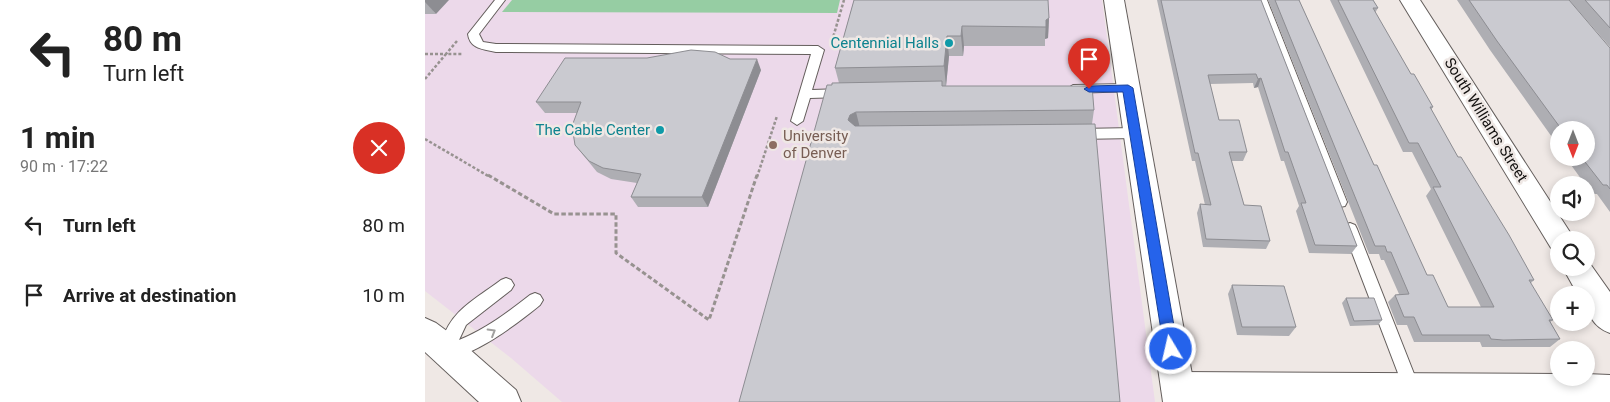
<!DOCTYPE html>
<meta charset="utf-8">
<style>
body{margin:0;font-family:Roboto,sans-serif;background:#f2f2f2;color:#222;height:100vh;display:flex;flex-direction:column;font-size:19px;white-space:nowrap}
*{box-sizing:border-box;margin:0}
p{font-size:16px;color:#767676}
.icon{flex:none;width:28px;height:28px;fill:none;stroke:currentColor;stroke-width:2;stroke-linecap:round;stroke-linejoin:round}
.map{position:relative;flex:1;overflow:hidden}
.drawer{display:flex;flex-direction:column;background:#fff;width:425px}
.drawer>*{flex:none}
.top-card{background:#fff;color:#222;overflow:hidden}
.needle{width:32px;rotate:180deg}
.fabs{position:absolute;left:1125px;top:121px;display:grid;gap:10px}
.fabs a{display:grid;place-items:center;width:45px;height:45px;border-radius:50%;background:#fff;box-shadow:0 2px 8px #0003;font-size:25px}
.pin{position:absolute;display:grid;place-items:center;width:42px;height:42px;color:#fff;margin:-51px -21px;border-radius:50% 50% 50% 0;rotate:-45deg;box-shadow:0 0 5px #0007}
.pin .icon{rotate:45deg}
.me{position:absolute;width:55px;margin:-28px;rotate:351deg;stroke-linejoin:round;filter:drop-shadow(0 0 4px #0008)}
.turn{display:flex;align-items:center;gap:18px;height:105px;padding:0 20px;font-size:22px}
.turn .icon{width:65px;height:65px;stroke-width:2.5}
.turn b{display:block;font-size:35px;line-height:42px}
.round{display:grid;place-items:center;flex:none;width:52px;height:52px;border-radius:26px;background:#f2f2f2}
.head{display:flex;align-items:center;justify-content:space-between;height:85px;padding:0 20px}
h1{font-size:30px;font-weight:700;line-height:38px}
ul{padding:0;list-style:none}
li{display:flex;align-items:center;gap:15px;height:70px;padding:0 20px}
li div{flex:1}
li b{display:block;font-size:19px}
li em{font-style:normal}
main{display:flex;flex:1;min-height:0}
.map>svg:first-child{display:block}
</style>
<main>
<section class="drawer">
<div class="top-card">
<div class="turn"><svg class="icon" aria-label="left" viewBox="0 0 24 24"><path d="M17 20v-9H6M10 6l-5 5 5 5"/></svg><div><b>80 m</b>Turn left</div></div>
</div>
<div class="head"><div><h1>1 min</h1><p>90 m · 17:22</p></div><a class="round" style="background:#d93025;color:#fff"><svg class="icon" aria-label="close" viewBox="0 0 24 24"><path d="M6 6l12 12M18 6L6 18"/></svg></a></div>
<ul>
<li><svg class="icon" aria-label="left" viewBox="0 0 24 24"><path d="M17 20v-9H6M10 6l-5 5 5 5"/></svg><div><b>Turn left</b></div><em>80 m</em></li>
<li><svg class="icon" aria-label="arrive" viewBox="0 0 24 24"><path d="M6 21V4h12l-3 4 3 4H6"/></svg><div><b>Arrive at destination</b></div><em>10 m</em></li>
</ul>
</section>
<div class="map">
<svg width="1185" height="402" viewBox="0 0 1185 402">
<rect width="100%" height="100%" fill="#efe8e5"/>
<!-- education -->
<path fill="#ecd9ea" d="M0,0H677L730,402H137L86,358L0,291Z"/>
<!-- green -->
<path fill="#96cda3" d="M87,0H415L412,13L77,12Z"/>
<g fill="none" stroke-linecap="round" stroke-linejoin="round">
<defs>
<g id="service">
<path d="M70,0H80L54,34L58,42L71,44L393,46L399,50L387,90L417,89L423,93L417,97L385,98L378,121L372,125L366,121L386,54L71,52C58,49 45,49 43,34Z"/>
<path d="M832,0H842L922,202L920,206L915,207L910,206L908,202Z"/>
<path d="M703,84L709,88L707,91L648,93L642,89L648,85Z"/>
<path d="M710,128L714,130L716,133L714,136L710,138L653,139L649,137L647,134L649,131L653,129Z"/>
<path d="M925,223L930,225L932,229L995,389L993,395L987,397L981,395L979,389L918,229L920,225Z"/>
<path d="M81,278L86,280L89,285L86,290L41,325L34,340C61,329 82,313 105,295L110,293L115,295L118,300L115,305C98,319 40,365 17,356C15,351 16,347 17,341C26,310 51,299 76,280Z"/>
</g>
<g id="minor">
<path d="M975,0H995L1150,240H1134V251L1126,248Z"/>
<path d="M1161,258L1185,292V333C1168,327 1161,313 1161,295H1153L1138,268H1161Z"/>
<path d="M753,372L1134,374V378H1161V374L1185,375V402H747L741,400L736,388L741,376Z"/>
</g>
<path id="tertiary" d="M679,0H699L772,402H738Z"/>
<path id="secondary" d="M0,318L11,323L34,340L91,390L96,402H54L0,352Z"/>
</defs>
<!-- service casing -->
<use href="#service" stroke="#645e5c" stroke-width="2"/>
<!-- minor casing -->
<use href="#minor" stroke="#645e5c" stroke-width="2"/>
<!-- tertiary casing -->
<use href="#tertiary" stroke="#645e5c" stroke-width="2"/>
<!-- secondary casing -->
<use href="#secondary" stroke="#645e5c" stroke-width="2"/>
<!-- path-far1 -->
<g stroke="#979290" stroke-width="2.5" stroke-dasharray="3 2" stroke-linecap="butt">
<path d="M407,41L419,0"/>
<path d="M0,54H21L32,41"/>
<path d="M0,79L21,54H38"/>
<path d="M0,139L65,177"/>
<path d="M332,177L352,116"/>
</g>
<!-- path -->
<path stroke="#979290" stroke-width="3" stroke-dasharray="4.5 2.5" stroke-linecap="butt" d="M63,175L129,214H191V253L284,320L332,175"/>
<!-- service -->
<use href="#service" fill="#fff" fill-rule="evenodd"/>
<!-- minor -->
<use href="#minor" fill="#fff" fill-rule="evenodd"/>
<!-- tertiary -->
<use href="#tertiary" fill="#fff" fill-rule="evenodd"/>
<!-- secondary -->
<use href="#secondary" fill="#fff" fill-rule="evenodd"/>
</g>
<!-- wall -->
<g fill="#aeaeb3">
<path d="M0,0L11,14H0Z"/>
<path d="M429,0L624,18L623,38L620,39V46H539L538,56H524L521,86L669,110L667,124L314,402L407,85L414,83L410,68Z"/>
<path d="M732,0H836L932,246L926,254L884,253L871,211L874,206L859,161H856L833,87L829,88L828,83L785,84L794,120L822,152L818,161H806L819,205L845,241L841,249L778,247L772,213L775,204L780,205L770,161H767Z"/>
<path d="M843,0H874L949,165L1002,275L1023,307H1056L1001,196L1006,189L987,152H978L905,0H948L953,8L950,13L986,74L1008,107L1006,110L1033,157L1109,280L1105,284L1128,320L1125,322L1135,339L1125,347H1057L1055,342H989L982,325H972L963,302L970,295L974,294L959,260H956L954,254H944Z"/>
<path d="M1032,0H1144L1185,48V212L1172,194H1167L1141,158H1161V130H1134V147L1065,50Z"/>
<path d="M1144,0H1185V47Z"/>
<path d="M305,59L336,70L283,207H213L206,197L212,183L186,179L172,172L150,145L152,113H120L111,102Z"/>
<path d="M807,285L871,327L864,336L812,335L803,294Z"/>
<path d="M921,298L957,320L953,325L925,326L917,303Z"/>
</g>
<!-- shaded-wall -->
<g fill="#8d8d92">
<path d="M0,0H24L11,14L0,2Z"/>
<path d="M624,18L623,38L620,39L621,20Z"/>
<path d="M537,26L539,46L538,56L536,36Z"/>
<path d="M522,36L524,56L521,86L519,66Z"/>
<path d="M332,59L336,70L283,207L277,197Z"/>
<path d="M836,78L833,87L829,88L833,79Z"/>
<path d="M431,112L435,128L427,136L423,120L425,115Z"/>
</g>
<!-- building -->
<g fill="#cacad0" stroke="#8d8d92">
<path d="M429,0H623L624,18L621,20V27L537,26L536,36H522L519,66L410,68Z"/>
<path d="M736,0H836L932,246L890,245L876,203H881L863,152H860L836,78L833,79L831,74L783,75L794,120H814L822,152H804L819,205L836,206L845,241L781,239L775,204L786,205L773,153H770Z"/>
<path d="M850,0H874L949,165H952L1002,275H1008L1023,307H1069L1008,187H1016L993,143H984L913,0H948L953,8H948L986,74H989L1008,107H1005L1033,157H1036L1084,235L1109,280H1104L1128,320H1124L1135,339L1078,340L1066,339L1064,335H997L989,317H979L970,295L984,294L966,252H962L960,246H950Z"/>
<path d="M1044,0H1144L1185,48V189L1182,185H1178L1157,158H1161V130H1137L1072,41Z"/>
<path d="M1160,0H1185V28Z"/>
<path d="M266,50L290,52L305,59H332L277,197H206L216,174L178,168L164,161L150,145L147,126L156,102H111L140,58H222Z"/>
<path d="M517,81V86H667L669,110L431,112L425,115L423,120L430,126L670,124L695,402H314L402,85H407V83Z"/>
<path d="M807,285L859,286L871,327H817Z"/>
<path d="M921,298H949L957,320L929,321Z"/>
</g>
<!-- one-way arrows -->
<defs><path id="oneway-chevron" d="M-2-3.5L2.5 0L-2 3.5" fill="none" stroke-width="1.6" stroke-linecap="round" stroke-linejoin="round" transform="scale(1.25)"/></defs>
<use stroke="#a1a09f" href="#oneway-chevron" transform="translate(67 332) rotate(-31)"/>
<!-- route -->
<path fill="#2563eb" stroke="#184099" d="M703,85L708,88L753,349L751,353L746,355L741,353L739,349L698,92H664L659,89L664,86Z"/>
<!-- markers -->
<g fill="#0f9aa8" stroke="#efe8e5" stroke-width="2">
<circle cx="524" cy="43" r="5"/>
<circle cx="235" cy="130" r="5"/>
</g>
<circle fill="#8d6e63" stroke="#efe8e5" stroke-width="2" cx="348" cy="145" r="5"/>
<g text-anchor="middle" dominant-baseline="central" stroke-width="5" stroke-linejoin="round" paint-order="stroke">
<!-- culture labels -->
<g font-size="15" fill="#0d838f" stroke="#efe8e5" text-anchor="end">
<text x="514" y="43">Centennial Halls</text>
<text x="225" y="130">The Cable Center</text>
</g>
<!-- street labels -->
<g font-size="15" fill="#131110" stroke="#efe8e5">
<text transform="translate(1061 120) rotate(58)">South Williams Street</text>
</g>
<!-- education labels -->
<g font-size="15" fill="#785e54" stroke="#efe8e5" text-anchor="start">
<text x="358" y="136">University<tspan x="358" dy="17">of Denver</tspan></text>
</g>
</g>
</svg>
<div class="fabs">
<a><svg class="needle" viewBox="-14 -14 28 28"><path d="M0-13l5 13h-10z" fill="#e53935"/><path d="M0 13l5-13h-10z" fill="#767676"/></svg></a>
<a><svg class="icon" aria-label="sound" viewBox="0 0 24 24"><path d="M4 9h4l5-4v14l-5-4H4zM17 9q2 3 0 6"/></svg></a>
<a><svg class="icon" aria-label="search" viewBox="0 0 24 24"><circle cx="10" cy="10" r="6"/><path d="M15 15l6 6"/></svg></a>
<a>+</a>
<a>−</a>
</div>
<div class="pin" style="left:664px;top:89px;background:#d93025"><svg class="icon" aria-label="arrive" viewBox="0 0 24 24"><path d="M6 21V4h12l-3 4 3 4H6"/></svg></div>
<svg class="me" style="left:746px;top:349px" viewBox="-20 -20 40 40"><circle r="17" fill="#2563eb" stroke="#fff" stroke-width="3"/><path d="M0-11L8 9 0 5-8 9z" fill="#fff"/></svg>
</div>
</main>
